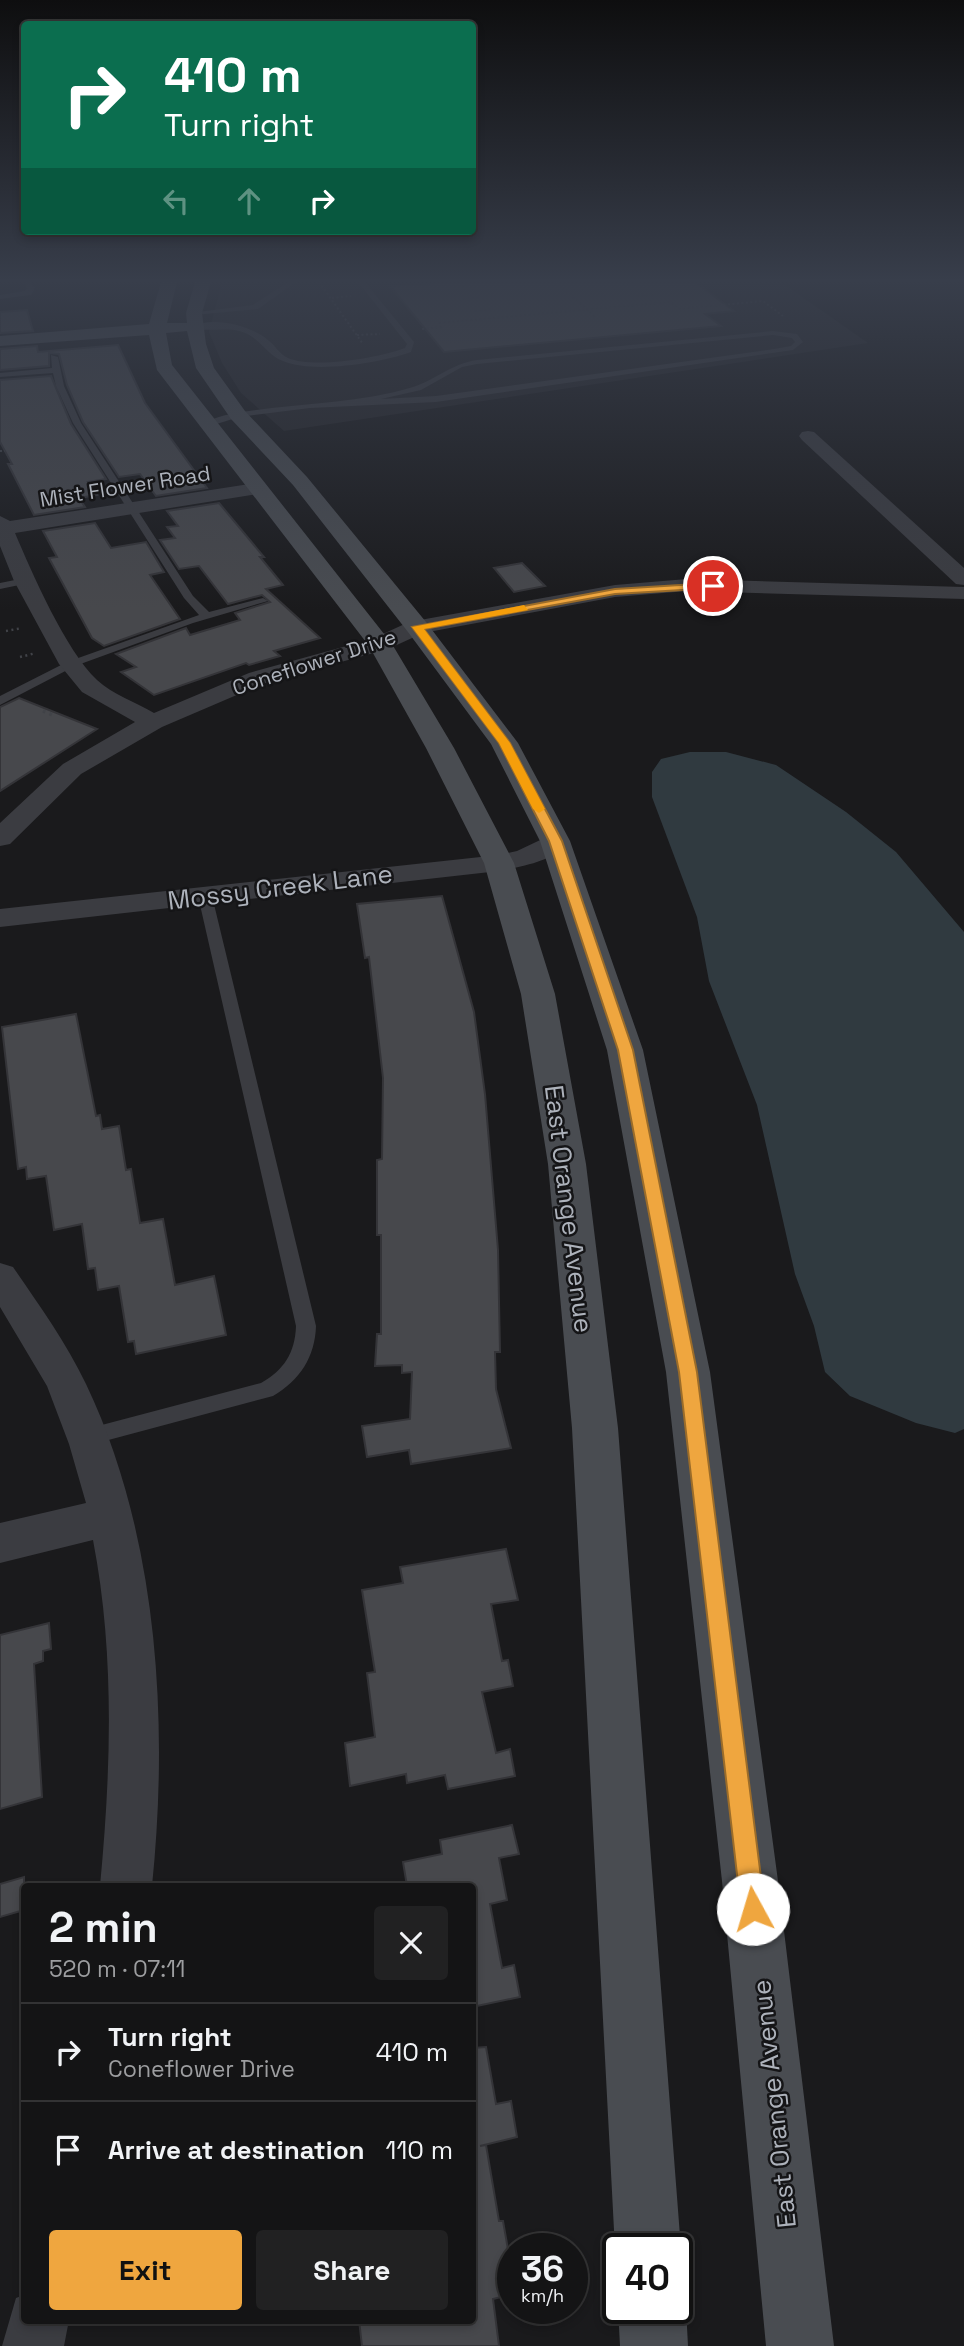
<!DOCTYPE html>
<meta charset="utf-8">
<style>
body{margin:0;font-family:"Space Grotesk",sans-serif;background:#212122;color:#f1f3f6;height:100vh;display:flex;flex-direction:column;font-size:26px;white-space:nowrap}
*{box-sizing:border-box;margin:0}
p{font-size:23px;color:#9d9ea0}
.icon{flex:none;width:38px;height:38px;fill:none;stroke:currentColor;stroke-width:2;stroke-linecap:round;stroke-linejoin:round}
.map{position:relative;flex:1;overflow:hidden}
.sheet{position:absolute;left:21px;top:1883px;width:455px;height:441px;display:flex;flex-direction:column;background:#141415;border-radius:7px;box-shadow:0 4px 10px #0003,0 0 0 2px #333334}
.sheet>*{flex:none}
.top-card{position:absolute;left:21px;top:21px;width:455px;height:214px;border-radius:7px;box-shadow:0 4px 10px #0003,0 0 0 2px #333334;background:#0b6e4f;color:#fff;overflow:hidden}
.speed{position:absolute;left:497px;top:2233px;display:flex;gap:14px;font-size:35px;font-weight:700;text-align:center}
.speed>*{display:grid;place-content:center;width:91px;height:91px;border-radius:50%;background:#141415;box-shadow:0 4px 10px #0003,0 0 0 2px #333334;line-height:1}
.speed small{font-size:18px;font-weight:400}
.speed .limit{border:4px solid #111;border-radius:10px;background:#fff;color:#111}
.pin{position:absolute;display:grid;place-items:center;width:60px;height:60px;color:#fff;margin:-30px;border:4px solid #fff;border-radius:50%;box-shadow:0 2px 7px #0007}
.me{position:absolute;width:77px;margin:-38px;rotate:354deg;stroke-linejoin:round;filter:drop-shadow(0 0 5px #0008)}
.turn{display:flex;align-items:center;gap:24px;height:147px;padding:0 28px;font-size:32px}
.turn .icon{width:91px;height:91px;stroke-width:2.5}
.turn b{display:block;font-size:49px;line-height:60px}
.lanes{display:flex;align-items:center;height:66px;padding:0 28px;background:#0003;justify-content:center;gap:35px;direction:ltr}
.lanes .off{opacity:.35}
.round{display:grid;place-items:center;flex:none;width:74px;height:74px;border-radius:7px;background:#212122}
.overview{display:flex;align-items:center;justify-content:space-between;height:119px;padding:0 28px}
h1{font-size:42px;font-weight:700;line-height:52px}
.primary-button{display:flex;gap:14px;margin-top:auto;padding:14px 28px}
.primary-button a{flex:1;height:80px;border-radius:7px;background:#efa63f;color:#111;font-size:28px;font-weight:700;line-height:80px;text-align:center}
.primary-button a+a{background:#212122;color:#f1f3f6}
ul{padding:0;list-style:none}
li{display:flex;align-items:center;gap:21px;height:98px;padding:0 28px;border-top:2px solid #333334}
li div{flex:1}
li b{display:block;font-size:26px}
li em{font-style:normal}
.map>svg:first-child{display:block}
</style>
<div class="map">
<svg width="964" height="2346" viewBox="0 0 964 2346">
<rect width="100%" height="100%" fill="#1a1a1c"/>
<!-- built -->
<path fill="#262629" d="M222,282H781L868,343L284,431L241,393L222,363L209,332Z"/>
<!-- water -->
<path fill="#303a40" d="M690,752H726L776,765L846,812L896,852L964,932V1429L955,1433L916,1423L850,1396L825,1372L814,1326L795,1274L757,1105L709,981L697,917L652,797V772L661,759Z"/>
<!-- building -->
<g fill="#47484c" stroke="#343438" stroke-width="2">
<path d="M448,282H695L734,311L705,314L721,326L444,352L390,286Z"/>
<path d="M27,310L33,331L0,333V312Z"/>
<path d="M118,345L145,403L207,488L156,496L140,474L119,477L83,422L67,385L59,354L49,353V366L0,370V349L37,346L38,352Z"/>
<path d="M51,376L71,424L106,479L88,482L97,495L79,498L85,507L34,515L8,464H12L0,442V380Z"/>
<path d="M219,503L264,557H260L283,585L266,589L320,638L274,651L280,656L249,665L246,663L154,695L121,672L136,667L116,654L186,628L190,635L240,620L235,613L270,602L262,595L228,604L199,566L179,569L160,540L175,538L167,527L178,526L167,511Z"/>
<path d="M95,523L111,548L146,542L164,572L150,575L180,619L104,646L92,638L49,558L57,557L43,531Z"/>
<path d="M522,563L545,586L514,592L494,568Z"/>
<path d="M19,698L97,729L0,791V707Z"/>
<path d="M442,896L474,1012L485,1094L498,1250L500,1352H495L496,1389L511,1448L411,1464L409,1450L367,1457L362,1426L410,1419L412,1372L402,1373V1365L375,1366L377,1334H381V1235H377V1160L382,1159L383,1078L369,957L365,958L357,904Z"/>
<path d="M76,1014L96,1116L100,1115L102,1129L119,1126L126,1170L131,1169L140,1223L163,1219L175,1285L214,1276L226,1335L136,1354L134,1341L128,1342L119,1286L98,1290L95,1268L88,1269L82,1224L54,1230L46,1176L27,1179L26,1167L18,1169L2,1027Z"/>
<path d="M506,1549L518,1600L491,1604L502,1661L508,1660L513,1686L482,1692L496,1753L510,1749L515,1776L448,1789L445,1775L407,1783L406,1774L350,1786L345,1743L375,1737L367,1673L375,1672L362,1590L403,1583L400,1567Z"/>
<path d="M49,1623L51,1649L43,1651V1661L34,1664L42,1797L0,1809V1635Z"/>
<path d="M512,1825L519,1854L499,1858L507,1900L490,1904L502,1968L514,1965L520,1997L472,2007V1886H407L403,1862L442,1854L440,1840Z"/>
<path d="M24,1877V1910L0,1917V1884Z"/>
<path d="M486,2047L496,2104L511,2101L517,2137L480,2146L486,2145L499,2221H503L513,2278V2294L493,2299L499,2346H362L359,2320H472V2048Z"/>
</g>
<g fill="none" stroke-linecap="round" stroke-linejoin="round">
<!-- path-far2 -->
<g stroke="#414348" stroke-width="2" stroke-dasharray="2 2.5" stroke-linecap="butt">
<path d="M319,282L363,344"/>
<path d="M556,282L595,317"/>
<path d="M623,285L640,283"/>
<path d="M453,287L469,285"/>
<path d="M637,296L654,295"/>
<path d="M332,298L351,296"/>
<path d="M463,299L480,297"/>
<path d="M475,311L492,309"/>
<path d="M439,323L670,302L679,309L763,301L783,316"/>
<path d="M422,329L442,327"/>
<path d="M357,335L380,334"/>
<path d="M0,451H5"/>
</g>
<!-- path-far1 -->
<g stroke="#414348" stroke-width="2.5" stroke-dasharray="2 3.5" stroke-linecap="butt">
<path d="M6,631L22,628"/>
<path d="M20,657L36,653"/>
</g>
<!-- path -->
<path stroke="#414348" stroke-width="3.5" stroke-dasharray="2.5 4.5" stroke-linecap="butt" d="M43,711L53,715"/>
<!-- lane -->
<g fill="#3b3c41" fill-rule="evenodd">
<path d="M24,282H30L35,288L31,295L0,299V295L25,291L27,288Z"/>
<path d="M288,282H296L258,309L194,315L190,313L253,305Z"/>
<path d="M358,282H365L414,342L411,352C380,363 314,374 283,361C266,355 260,336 239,331C224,327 203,333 191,327C212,316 250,325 268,340C275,345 279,354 288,358C314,369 378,358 405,348L407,344Z"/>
<path d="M773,331L797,334L803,342L793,350L436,402L310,408L239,417L207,427L203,424C215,416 234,413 249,411C304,403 360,403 413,387C437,379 451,364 477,360ZM773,335L792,338L795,342L791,346L774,349L436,396L381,399L421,390L462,367L477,364Z"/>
<path d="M51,355L58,357L64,386L81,423L193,596L209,612L263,598L268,601L193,623L75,666L0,705V696L67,662L199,615L184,598L73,423L56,386L53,373L0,377V373L52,368Z"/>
<path d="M25,578L30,581L29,583L0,589V583Z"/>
<path d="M205,892L212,896L316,1326C315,1357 300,1380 273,1396L86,1446L79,1443L76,1437L79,1431L261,1383C284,1370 295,1353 296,1326L198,896Z"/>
</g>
<!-- street -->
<g fill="#3b3c41" fill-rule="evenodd">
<path d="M808,431L814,432L964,568V585L956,584L802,440L799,436L802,432Z"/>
<path d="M256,483L266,489L263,493L15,533C32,573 66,651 97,680C112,694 137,703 154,713L249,673L372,639L409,622L615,585L687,579L964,587V599L687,591L615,597L423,633L388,649L265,683L162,727L81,774L10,844L0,846V823L63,764L135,722L82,692L59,664L14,581L0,546V516L10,521Z"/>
<path d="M555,833L565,835L569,841C554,862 522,866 499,871L0,927V909L499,855L517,851Z"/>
<path d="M0,1263L13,1267C39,1305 66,1342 86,1384C158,1535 169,1721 152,1886H100C111,1770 115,1654 93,1540L0,1563V1523L86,1503L69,1444L47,1386L0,1307Z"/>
<path d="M24,2295V2320H69L64,2346H2L16,2298Z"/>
</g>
<!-- secondary -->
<g fill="#494c51" fill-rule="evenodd">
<path d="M161,282H177L167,323H187L186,313L195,282H211L202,313L206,344L214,368L245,411L307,477L426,622L518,743L570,841L643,1050L710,1372L778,1881L834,2346H766L722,1881L666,1372L607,1050L540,841L491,744L408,632L293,485L231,419L196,368L187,331L166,333L172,365L392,644L454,748L514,863L555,994L586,1164L618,1428L681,2249L677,2258V2249H618V2256L615,2249L572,1428L548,1164L521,994L484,863L426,748L369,646L157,370L149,335L0,346V336L149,324Z"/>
<path d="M677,2288L686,2308L688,2346H620L618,2308H677Z"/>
</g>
</g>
<!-- sky -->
<linearGradient id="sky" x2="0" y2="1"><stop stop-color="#0e0e0f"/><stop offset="0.46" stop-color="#383e4b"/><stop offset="1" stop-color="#383e4b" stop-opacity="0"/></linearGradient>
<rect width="964" height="610" fill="url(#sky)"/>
<!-- route -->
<path fill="#efa63f" stroke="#9b6c29" stroke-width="2" d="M713,583L716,588L615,594L424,629L510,743L562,841L633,1050L697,1372L765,1909L761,1917L753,1920L744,1917L741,1909L679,1372L618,1050L549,841L499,743L412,627L615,589Z"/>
<!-- slow -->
<path fill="#f59e0b" d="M524,605L528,610L424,629L510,743L545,809L539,813L533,809L499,743L412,627Z"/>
<g text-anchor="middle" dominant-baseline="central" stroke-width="5" stroke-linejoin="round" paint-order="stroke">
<!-- far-street labels -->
<g font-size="21" fill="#adb2bb" stroke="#151517">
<text transform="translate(125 486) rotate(-9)">Mist Flower Road</text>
<text transform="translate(314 662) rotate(-18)">Coneflower Drive</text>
</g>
<!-- street labels -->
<g font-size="26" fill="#adb2bb" stroke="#151517">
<text transform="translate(280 887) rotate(-7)">Mossy Creek Lane</text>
<text transform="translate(569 1209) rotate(83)">East Orange Avenue</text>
<text transform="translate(774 2104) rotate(-96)">East Orange Avenue</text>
</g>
</g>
</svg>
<div class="speed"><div>36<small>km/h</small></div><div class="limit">40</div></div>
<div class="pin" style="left:713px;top:586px;background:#d93025"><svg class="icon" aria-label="arrive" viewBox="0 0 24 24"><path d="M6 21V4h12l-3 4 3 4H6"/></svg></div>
<svg class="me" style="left:753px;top:1909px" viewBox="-20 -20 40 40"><circle r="19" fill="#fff"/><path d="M0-13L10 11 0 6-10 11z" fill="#efa63f"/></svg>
<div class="top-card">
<div class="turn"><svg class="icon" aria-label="right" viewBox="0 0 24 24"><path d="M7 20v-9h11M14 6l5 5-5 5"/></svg><div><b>410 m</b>Turn right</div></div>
<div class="lanes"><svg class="icon off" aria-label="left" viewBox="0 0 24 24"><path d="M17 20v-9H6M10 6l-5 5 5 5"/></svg><svg class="icon off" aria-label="ahead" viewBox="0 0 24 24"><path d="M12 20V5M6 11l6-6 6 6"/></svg><svg class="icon" aria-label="right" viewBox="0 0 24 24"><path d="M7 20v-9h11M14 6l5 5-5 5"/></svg></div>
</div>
<section class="sheet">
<div class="overview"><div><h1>2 min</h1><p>520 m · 07:11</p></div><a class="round"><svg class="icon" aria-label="close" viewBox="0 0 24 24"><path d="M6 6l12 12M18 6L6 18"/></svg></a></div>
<ul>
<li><svg class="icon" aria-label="right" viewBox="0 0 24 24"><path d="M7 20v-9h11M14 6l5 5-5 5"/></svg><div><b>Turn right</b><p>Coneflower Drive</p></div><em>410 m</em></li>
<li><svg class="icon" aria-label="arrive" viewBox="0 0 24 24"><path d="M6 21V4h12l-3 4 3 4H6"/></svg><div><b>Arrive at destination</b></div><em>110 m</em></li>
</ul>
<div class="primary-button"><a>Exit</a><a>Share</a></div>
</section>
</div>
